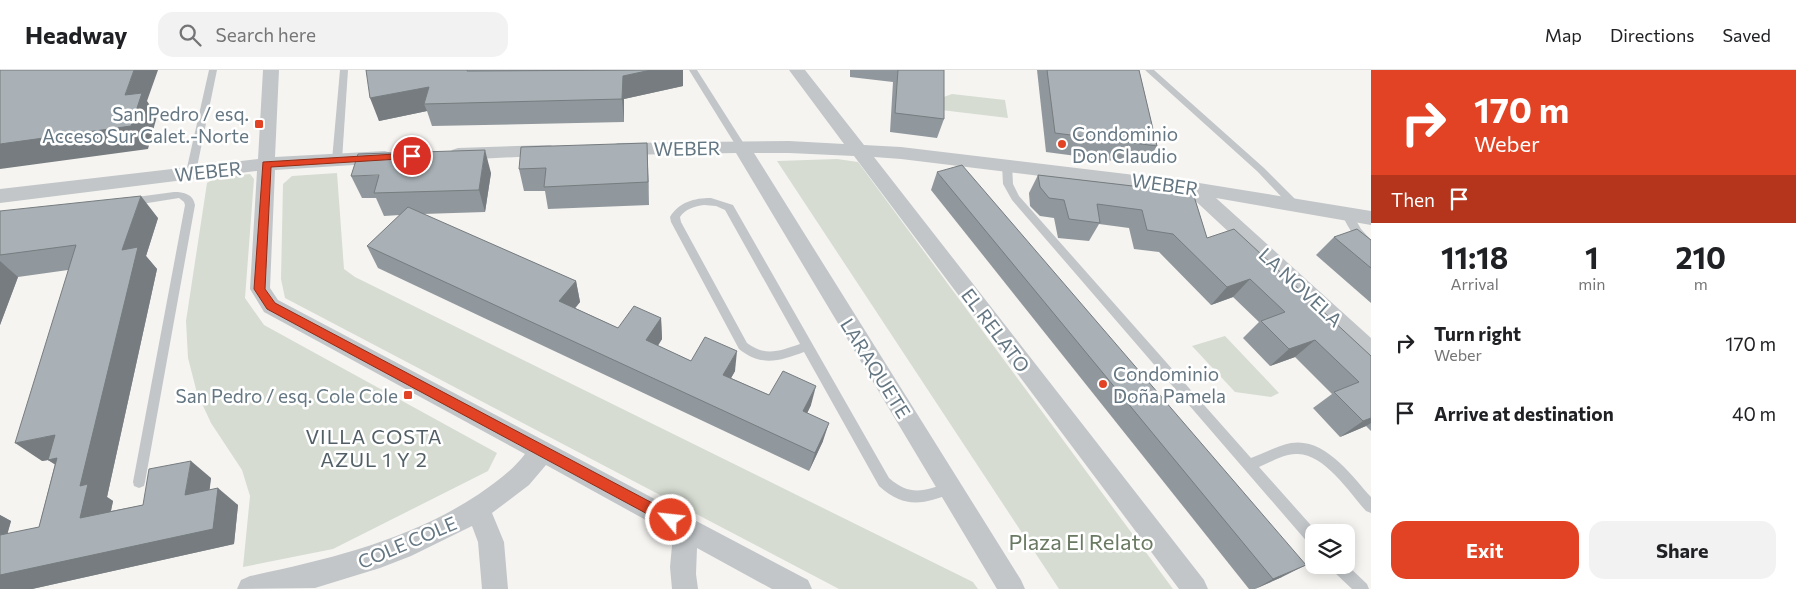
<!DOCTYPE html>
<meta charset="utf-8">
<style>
body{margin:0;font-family:Commissioner,sans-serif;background:#f2f2f2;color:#202124;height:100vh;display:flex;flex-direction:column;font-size:19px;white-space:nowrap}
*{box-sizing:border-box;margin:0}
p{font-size:16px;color:#757577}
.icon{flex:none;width:28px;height:28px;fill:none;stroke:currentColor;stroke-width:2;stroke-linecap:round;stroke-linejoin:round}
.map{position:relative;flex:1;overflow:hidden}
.sheet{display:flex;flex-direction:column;background:#fff;width:425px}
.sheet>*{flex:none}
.top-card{background:#e14324;color:#fff;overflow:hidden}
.fabs{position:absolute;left:1305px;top:454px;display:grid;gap:10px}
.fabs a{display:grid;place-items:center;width:50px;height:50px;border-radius:10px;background:#fff;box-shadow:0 2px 12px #0003;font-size:25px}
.pin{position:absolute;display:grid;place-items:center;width:42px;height:42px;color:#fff;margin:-21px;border:2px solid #fff;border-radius:50%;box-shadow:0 1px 5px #0007}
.me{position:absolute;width:55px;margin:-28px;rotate:298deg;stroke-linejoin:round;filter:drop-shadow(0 0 4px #0008)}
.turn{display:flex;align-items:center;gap:18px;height:105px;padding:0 20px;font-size:22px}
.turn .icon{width:65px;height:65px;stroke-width:2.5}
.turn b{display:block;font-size:35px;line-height:42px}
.then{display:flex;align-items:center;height:48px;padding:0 20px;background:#0003;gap:10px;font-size:19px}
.eta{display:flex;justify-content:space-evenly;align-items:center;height:85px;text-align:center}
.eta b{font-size:30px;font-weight:700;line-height:35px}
.primary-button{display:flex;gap:10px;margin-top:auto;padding:10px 20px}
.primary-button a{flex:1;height:58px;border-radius:15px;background:#e14324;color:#fff;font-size:20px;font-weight:700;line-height:58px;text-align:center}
.primary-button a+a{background:#f2f2f2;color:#202124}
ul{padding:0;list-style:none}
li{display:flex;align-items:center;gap:15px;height:70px;padding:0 20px}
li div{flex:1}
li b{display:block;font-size:19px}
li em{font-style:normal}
header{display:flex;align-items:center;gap:30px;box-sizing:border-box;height:70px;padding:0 25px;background:#fff;border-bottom:1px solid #e0e0e0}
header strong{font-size:24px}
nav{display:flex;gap:28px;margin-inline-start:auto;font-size:18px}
.search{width:350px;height:45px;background:#f2f2f2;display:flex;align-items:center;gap:12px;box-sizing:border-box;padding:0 18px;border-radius:15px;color:#757577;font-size:19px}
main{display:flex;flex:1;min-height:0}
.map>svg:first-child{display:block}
</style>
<header>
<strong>Headway</strong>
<div class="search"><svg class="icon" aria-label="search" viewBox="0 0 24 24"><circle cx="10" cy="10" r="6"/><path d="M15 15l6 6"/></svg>Search here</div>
<nav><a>Map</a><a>Directions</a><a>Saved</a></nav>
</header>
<main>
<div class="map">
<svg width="1371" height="519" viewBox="0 0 1371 519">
<rect width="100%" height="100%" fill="#f5f4f1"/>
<!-- green -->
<g fill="#d6dcd2">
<path d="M952,24L1005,30L1008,48L916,37Z"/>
<path d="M837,89L858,92L1173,519H1059L777,91Z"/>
<path d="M337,103L344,199L355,207L973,512L978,519H839L285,228L281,209L283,114L292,106Z"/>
<path d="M250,104L254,109L245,228L264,255L497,383L488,401L333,479L243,497L250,426L242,400L211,353L197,323L188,288L186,251L207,113L216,108Z"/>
<path d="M1225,266L1279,323L1271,327L1235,322L1192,276Z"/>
</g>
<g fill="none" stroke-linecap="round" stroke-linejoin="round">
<!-- lane -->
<g fill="#c2c6c9" fill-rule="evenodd">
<path d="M209,0H217L196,102L191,105L186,102Z"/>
<path d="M340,0H348L342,90L337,93L332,90Z"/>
<path d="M689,0H697L746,77L744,79H738Z"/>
<path d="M1145,0H1154L1264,98L1298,132L1299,134L1298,136H1290L1258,102Z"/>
<path d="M1007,92L1012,95L1013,114L1019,126L1251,388C1264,383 1277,376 1291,373C1325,367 1352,406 1371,427V443L1366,441C1350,423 1323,382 1296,384C1283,384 1271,392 1259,397L1317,462H1314V475L1309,474L1012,130L1003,114L1002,95Z"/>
<path d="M174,122C184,122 193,124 195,135L145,412L144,416L139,418L134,416L133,412L185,135L184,132L179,128L129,136L124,132L129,128Z"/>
<path d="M711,128L733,135L889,408C911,427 924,421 950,412L955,414L956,418L955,422C924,434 906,440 879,416L804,282C780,291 761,297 739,279L671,152L670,147C679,132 694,128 711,128ZM704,135L716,136L725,140L800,274C779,281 766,287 747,273L681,152L680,147C685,139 695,136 704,135Z"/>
<path d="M1346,139L1350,140L1361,159L1371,170V180C1356,174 1348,156 1341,143Z"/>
<path d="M1346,494L1367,514L1369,519H1352L1332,500L1330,495Z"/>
</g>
<!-- street -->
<g fill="#c2c6c9" fill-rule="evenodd">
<path d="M263,0H279L275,87L385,81L391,83L394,87L391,91L385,93L275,100L270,218L278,230L808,510L812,519H772L697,478L696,504L698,519H672L670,497L673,465L546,395L529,415L492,443L504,472L508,519H482L478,472L472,456L411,486L380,498L315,518L237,519L241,510L250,506C330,489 410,470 479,424C496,412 512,401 525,384L264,242L250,219L257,101L0,133V119L258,89Z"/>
<path d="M789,0H805L864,75L901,77L1193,112L1371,141V155L1216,128L1371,268V290L1363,287L1188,124L901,89L874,87L1204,510L1208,519H1179L854,86L789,83H754L1021,510L1025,519H997L736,83L618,85L612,83L609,79L612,75L618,73L789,71L844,74Z"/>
<path d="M550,75L556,77L559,81L556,85L458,90L452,88L449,84L452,80L458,78Z"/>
</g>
</g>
<!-- wall -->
<g fill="#91989d">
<path d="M366,0H683V16L624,29V52L432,56L427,41L379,51Z"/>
<path d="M850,0H944V49L937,68L890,62L893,12L850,7Z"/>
<path d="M1037,0H1139L1157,76L1145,95L1046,82Z"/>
<path d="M647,73L649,135L548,139L545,121H524L519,99Z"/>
<path d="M937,102L1282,507L1255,519H1249L931,120Z"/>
<path d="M491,103L485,142L423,144L576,211L580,232L575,238L618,258L661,248L662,269L658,276L691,291L735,301L731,308L769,325L811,335L807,343L823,371L809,401L378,198L367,176L400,145L384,146L376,128H362L351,106Z"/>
<path d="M1038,105L1193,123L1207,168L1371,286V361L1366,356L1340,367L1313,338L1332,324L1295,287L1270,296L1243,268L1259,252L1233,227L1211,235L1159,182L1134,179L1129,158L1099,154L1089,171L1058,168L1054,148L1040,146L1030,136L1029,123Z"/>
<path d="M0,141L158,148L146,186L157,199L107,427L113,431L111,441L143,435L211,408L209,420L238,435L234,474L32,519H0V445L11,451L7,464L39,457L55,394L48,390L42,391L68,200L18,207L0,255Z"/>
<path d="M1334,167L1371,170V233L1316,185Z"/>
</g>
<!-- shaded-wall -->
<g fill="#767c7f">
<path d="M134,0H158L147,31L157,46L148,79L0,99V74L125,25Z"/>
<path d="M651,0H683V16L624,29V52L622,29L623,6Z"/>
<path d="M429,17L424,34L427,41L379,51L370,28Z"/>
<path d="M647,73L648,96L649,135L648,112Z"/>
<path d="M485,80L491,103L485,142L479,120Z"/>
<path d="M141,126L158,148L146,186L157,199L107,427L113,431L106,463L80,448V416L122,180Z"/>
<path d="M0,191L18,207L0,255Z"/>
<path d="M1250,209L1233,227L1211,235L1227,217Z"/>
<path d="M576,211L580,232L564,252L559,231Z"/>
<path d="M661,248L662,269L647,291L646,270Z"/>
<path d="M1315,270L1295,287L1270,296L1289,279Z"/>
<path d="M737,281L735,301L722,324L723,305Z"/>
<path d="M816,316L811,335L799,360L803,341Z"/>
<path d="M1371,348V353L1366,356L1340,367L1363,351Z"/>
<path d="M829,353L823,371L809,401L815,383Z"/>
<path d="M55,365L57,388L74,407L48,390L42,391L15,373Z"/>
<path d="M191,391L211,408L207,442L185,425Z"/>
<path d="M218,418L238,435L234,474L32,519H0V505Z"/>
<path d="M0,445L11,451L1,487L0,486Z"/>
<path d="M1306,495L1282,507L1255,519L1273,509Z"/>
</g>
<!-- building -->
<g fill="#a9b1b6" stroke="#767c7f">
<path d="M0,0H134L125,25L142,23L131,56L0,74Z"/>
<path d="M366,0H467V1L651,0L623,6L622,29L424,34L429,17L370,28Z"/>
<path d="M898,0H944V49L895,43Z"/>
<path d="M1047,0H1139L1157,76L1055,63Z"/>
<path d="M647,73L648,112L544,117L546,98L519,99L521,77Z"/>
<path d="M485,80L479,120L374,123L379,105L351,106L358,84Z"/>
<path d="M962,95L1306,495L1273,509L937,102Z"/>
<path d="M1038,105L1193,123L1207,168L1234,159L1371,286V348L1363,351L1334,322L1359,312L1315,270L1289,279L1261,251L1285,242L1250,209L1227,217L1173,164L1147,160L1142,140L1097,134L1100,153L1069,149L1064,130L1049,128L1040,117Z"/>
<path d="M141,126L122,180L138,177L80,416L88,414L80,448L143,435L149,399L191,391L185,425L218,418L213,459L0,505V465L39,457L57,388L48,390L55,365L15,373L76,175L0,185V141Z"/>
<path d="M408,137L576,211L559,231L618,258L634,236L661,248L646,270L691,291L705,267L737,281L723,305L769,325L783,301L816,316L803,341L829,353L815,383L367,176Z"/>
<path d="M1357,159L1371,170V198L1334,167Z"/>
</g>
<!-- route -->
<path fill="#e14324" stroke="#922c17" d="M412,83H415V88L271,97L265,219L275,233L675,445L677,450L675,454L671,456L666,454L267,239L254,219L263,92Z"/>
<!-- markers -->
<g fill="#e14324" stroke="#fff" stroke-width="2">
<rect x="254" y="49" width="10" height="10" rx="2.5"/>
<circle cx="1062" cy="74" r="5"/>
<circle cx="1103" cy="314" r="5"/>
<rect x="403" y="320" width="10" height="10" rx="2.5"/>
</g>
<g text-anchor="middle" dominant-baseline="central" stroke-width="5" stroke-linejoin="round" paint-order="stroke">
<!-- poi labels -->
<g font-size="19" fill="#647682" stroke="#fff" text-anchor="end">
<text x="249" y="43">San Pedro / esq.<tspan x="249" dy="22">Acceso Sur Calet.-Norte</tspan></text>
<text x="1072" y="63" text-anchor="start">Condominio<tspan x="1072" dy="22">Don Claudio</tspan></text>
<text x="1113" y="303" text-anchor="start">Condominio<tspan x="1113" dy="22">Doña Pamela</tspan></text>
<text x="398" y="325">San Pedro / esq. Cole Cole</text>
</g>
<!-- street labels -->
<g font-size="19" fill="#647682" stroke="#fff">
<text transform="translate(687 78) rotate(-1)">WEBER</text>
<text transform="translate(208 101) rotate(-6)">WEBER</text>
<text transform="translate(1165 114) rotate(8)">WEBER</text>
<text transform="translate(1301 217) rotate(43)">LA NOVELA</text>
<text transform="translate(996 260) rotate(53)">EL RELATO</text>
<text transform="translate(876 298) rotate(58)">LARAQUETE</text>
<text transform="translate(407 472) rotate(-23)">COLE COLE</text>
</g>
<!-- neighbourhood labels -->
<g font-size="20" letter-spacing="1" fill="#525f67" stroke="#fff">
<text x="374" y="366">VILLA COSTA<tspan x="374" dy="23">AZUL 1 Y 2</tspan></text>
</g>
<!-- near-park labels -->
<g font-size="22" fill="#697962" stroke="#fff">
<text x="1081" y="471">Plaza El Relato</text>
</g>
</g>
</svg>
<div class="fabs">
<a><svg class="icon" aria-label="layers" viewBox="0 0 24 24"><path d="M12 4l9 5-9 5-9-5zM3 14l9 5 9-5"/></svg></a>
</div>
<div class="pin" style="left:412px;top:86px;background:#d93025"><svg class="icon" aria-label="arrive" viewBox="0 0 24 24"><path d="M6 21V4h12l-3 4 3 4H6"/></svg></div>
<svg class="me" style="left:671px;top:450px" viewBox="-20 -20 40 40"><circle r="17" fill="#e14324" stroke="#fff" stroke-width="3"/><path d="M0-11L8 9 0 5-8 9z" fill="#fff"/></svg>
</div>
<section class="sheet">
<div class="top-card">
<div class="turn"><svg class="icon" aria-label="right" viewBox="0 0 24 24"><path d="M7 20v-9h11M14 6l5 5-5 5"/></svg><div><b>170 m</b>Weber</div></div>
<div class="then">Then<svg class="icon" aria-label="arrive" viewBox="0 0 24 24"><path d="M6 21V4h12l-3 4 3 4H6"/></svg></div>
</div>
<div class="eta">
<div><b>11:18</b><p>Arrival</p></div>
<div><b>1</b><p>min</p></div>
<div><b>210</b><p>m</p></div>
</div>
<ul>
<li><svg class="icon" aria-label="right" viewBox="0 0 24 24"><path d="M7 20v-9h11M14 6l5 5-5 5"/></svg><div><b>Turn right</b><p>Weber</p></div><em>170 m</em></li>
<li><svg class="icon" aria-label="arrive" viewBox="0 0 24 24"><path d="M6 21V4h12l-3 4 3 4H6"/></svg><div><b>Arrive at destination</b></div><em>40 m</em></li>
</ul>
<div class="primary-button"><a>Exit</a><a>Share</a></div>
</section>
</main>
